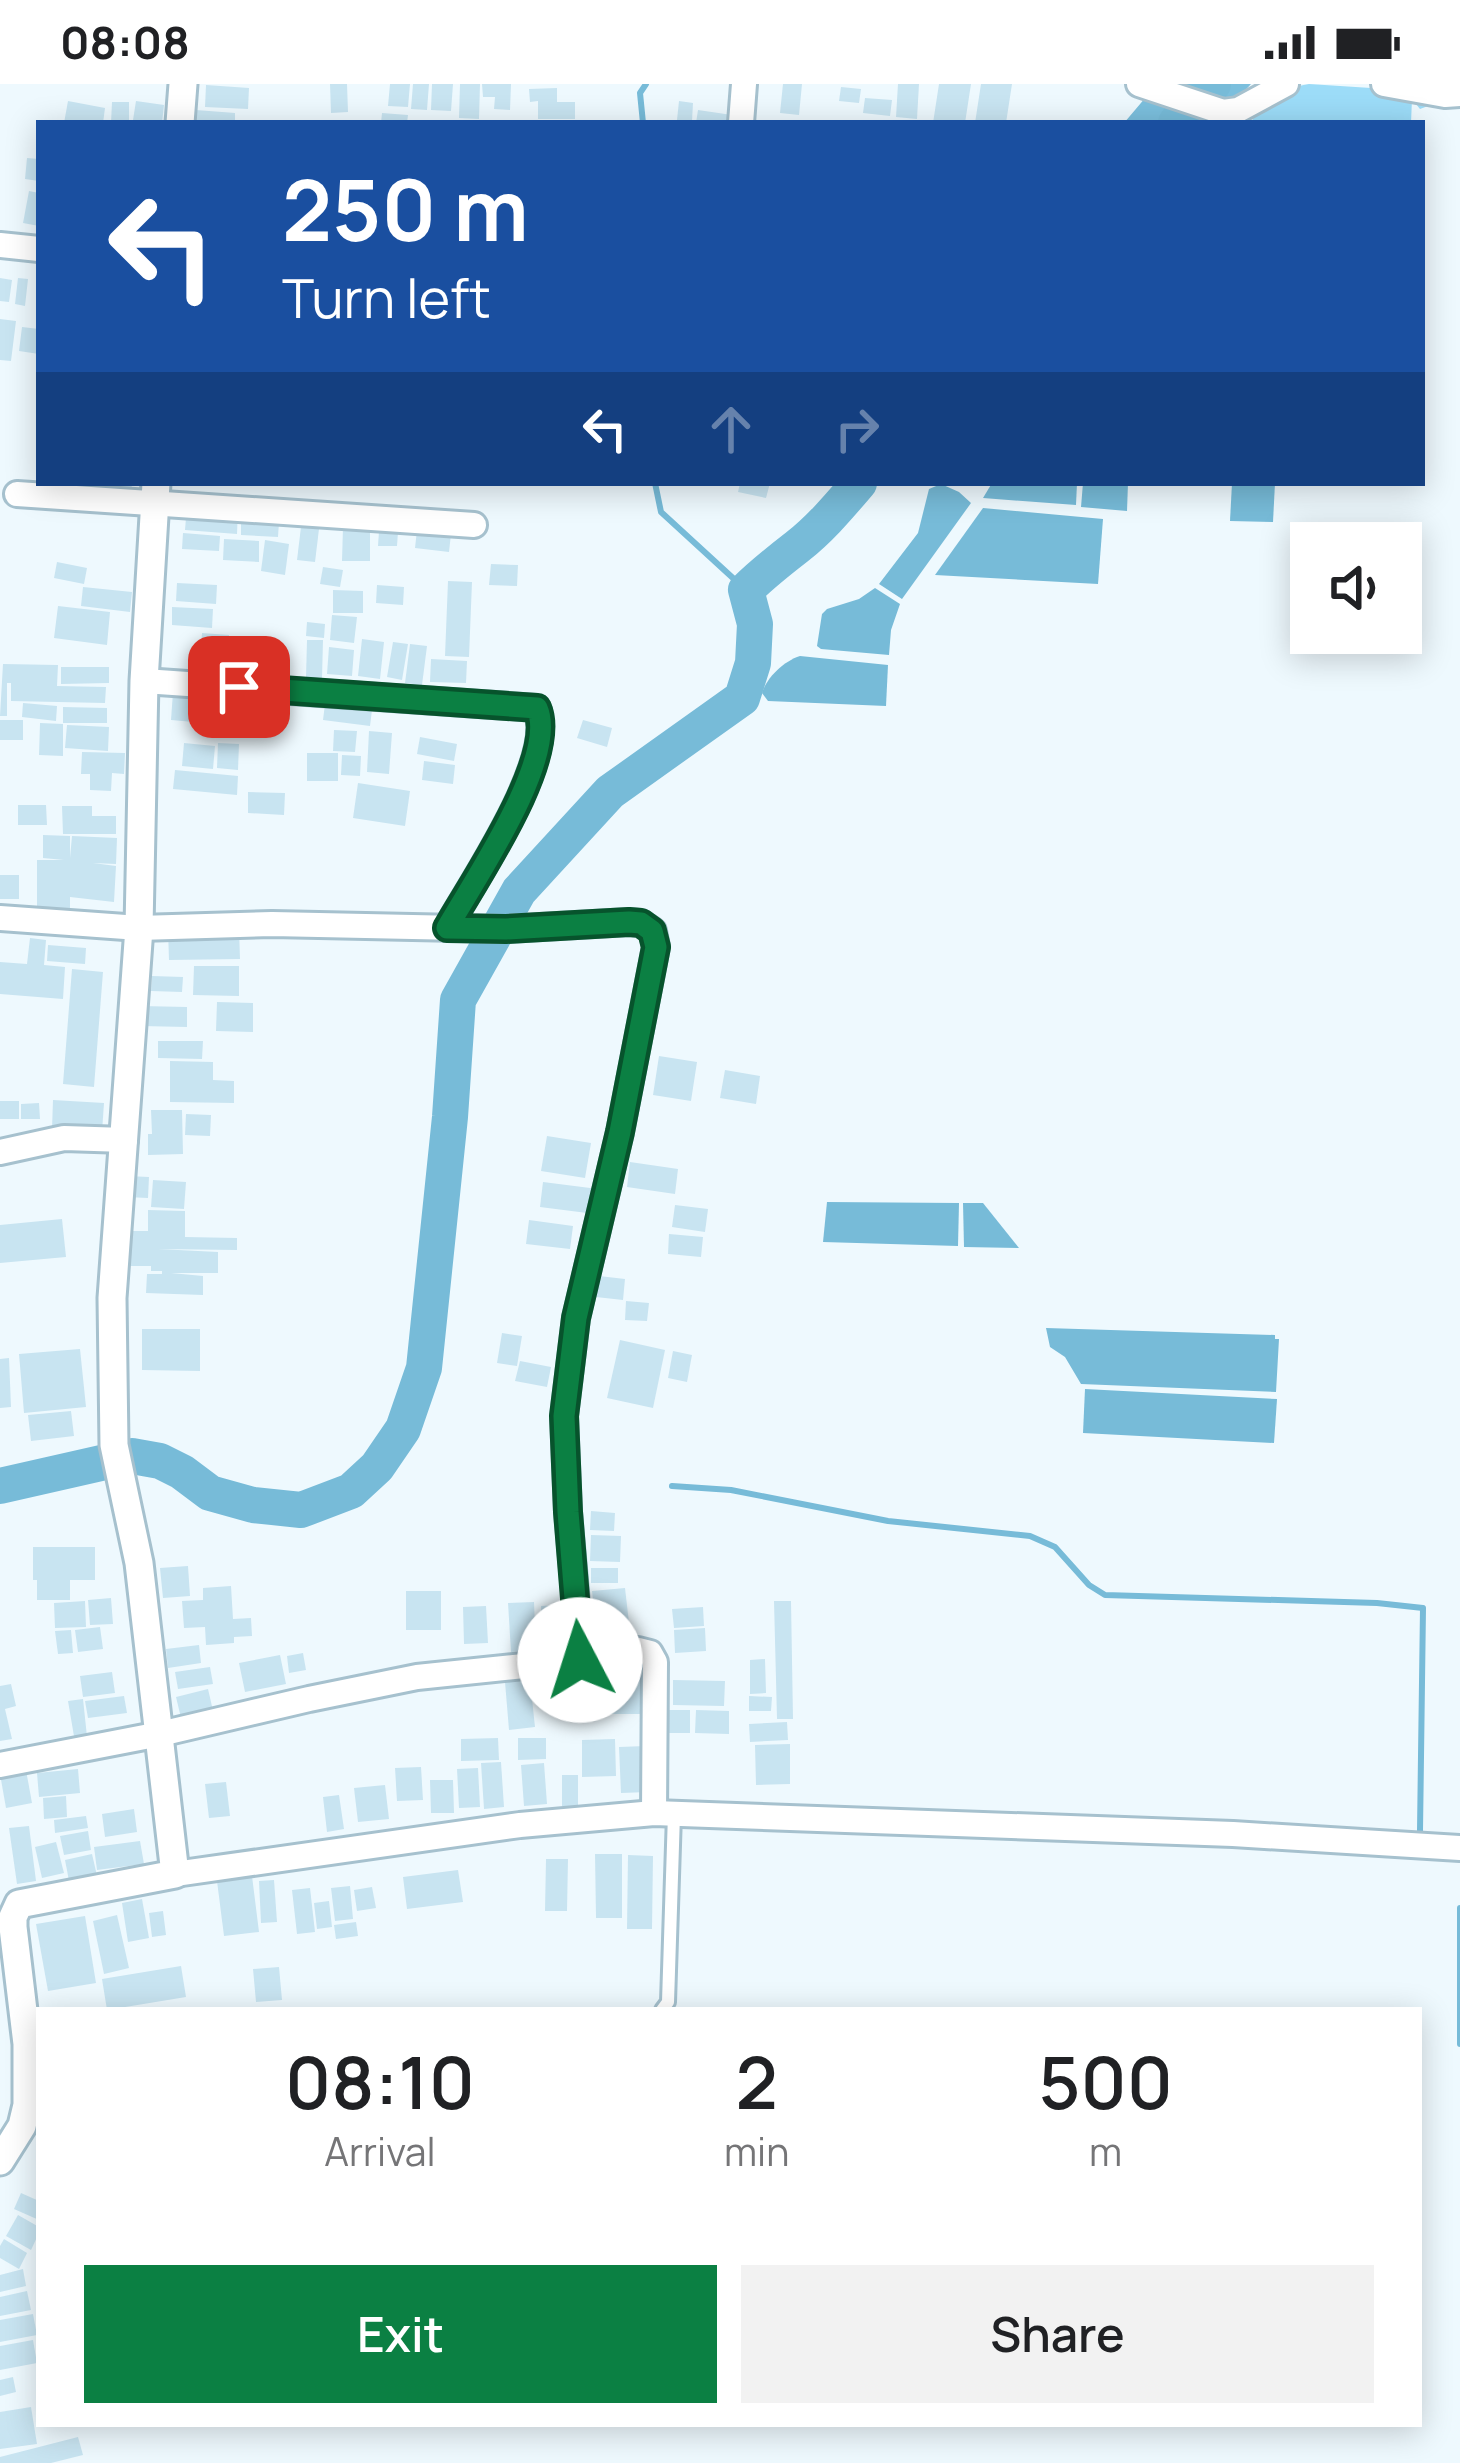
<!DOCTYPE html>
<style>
body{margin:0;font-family:Manrope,sans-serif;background:#f2f2f2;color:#202124;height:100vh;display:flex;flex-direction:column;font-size:45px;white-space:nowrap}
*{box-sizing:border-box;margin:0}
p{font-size:39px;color:#757577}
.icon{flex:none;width:66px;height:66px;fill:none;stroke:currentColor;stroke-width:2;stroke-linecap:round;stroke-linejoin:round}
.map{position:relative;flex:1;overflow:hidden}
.side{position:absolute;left:36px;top:1923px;width:1386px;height:420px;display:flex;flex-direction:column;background:#fff;border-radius:0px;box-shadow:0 6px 30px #0003}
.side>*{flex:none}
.banner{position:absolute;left:36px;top:36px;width:1389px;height:366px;border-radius:0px;box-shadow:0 6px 30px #0003;background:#1a4fa0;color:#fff;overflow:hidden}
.tools{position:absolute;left:1290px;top:438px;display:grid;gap:24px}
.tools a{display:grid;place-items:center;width:132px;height:132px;border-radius:0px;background:#fff;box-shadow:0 6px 30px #0003;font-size:60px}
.pin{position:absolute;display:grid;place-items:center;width:102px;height:102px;color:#fff;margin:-51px;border-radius:24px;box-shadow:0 6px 18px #0006}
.me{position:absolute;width:132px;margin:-66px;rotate:355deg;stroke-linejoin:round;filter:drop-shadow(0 0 9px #0008)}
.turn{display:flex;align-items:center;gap:42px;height:252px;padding:0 48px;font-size:54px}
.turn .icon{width:156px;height:156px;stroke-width:2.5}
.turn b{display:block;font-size:84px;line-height:102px}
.lanes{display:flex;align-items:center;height:114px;padding:0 48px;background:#0003;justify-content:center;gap:60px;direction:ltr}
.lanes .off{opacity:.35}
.eta{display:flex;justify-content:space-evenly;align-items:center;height:204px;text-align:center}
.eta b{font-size:72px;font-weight:600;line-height:84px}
.cta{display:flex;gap:24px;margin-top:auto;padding:24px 48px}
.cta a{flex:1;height:138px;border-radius:0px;background:#0b8043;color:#fff;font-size:48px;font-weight:600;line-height:138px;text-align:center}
.cta a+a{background:#f2f2f2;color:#202124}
.status{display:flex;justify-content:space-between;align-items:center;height:84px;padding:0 60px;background:#fff;direction:ltr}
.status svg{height:33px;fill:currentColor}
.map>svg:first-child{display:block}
</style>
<div class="status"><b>08:08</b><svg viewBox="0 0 49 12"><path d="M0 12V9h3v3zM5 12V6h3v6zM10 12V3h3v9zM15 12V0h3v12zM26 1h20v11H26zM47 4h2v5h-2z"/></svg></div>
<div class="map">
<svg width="1460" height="2379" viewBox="0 0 1460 2379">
<rect width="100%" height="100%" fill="#eef9fe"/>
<!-- green -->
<path fill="#9cdcf8" d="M1309,0L1371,4L1460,19L1428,22L1420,25L1412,15L1411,39H1251C1261,16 1284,4 1309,0Z"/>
<!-- forest -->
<path fill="#7bbfdd" d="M1157,0H1251L1240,12L1241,39H1124Z"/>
<!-- water -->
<g fill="#77bbd8">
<path d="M992,399H1077L1076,421L983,414Z"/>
<path d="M1083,399H1128L1127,427L1081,423Z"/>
<path d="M1232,399H1275L1273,438L1230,437Z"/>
<path d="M941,400L959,408L971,419L902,515L879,500L918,449L929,405Z"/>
<path d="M983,424L1103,435L1098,500L935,491Z"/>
<path d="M875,504L900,520L891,546L889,571L821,565L817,562L822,530L827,525L859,515Z"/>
<path d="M800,572L888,581L886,622L768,617L762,609C767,593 784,577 800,572Z"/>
<path d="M827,1118L959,1119L958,1162L823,1158Z"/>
<path d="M963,1119H983L1019,1164L964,1163Z"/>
<path d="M1046,1244L1275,1251V1255H1279L1276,1308L1081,1300L1065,1273L1050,1263Z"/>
<path d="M1085,1305L1277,1315L1274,1359L1083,1349Z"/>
</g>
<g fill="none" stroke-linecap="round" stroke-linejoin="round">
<!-- stream -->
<g stroke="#77bbd8" stroke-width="6">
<path d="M643,39L640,9L646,0"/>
<path d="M655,399L661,428L746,506"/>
<path d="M672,1402L731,1406L888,1437L1030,1452L1055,1463L1089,1501L1105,1511L1377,1519L1423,1524L1420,1747L1422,1753L1424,1754"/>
<path d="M1460,1960V1824"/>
</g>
<!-- river -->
<g stroke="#77bbd8" stroke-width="36">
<path d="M1176,39L1184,28L1213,0"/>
<path d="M0,1402L132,1372L160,1377L182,1388L210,1409L253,1421L301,1426L351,1407L377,1383L403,1345L424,1284L450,1033L458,916L519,807L610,708L742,614L753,579L755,540L746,506C763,489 780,476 798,462C821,444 840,421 859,399"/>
</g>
</g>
<!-- building -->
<g fill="#c8e4f1">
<path d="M330,0H347L348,28L331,29Z"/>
<path d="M390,0H410L408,23L388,22Z"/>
<path d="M413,0H429L427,26L411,25Z"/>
<path d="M432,0H453L451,27L431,26Z"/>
<path d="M460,0H480L479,35L459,34Z"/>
<path d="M482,0H511L510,26L494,25L495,13H483Z"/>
<path d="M783,0H802L799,31L780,29Z"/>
<path d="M898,0H919L917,35L896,33Z"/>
<path d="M939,0H971L965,39H933Z"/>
<path d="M981,0H1012L1006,39H975Z"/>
<path d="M206,1L249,4L248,25L205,23Z"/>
<path d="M841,3L861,5L859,19L839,17Z"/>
<path d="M557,4V18H575V35H538V17L530,18L529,5Z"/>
<path d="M865,14L892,16L890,32L863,29Z"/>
<path d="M68,17L105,24L103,39H64Z"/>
<path d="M136,17L164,21L162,39L133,36Z"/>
<path d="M679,17L693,19L692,37L677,36Z"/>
<path d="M112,18H129V39H111Z"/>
<path d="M196,26L235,29V39L195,37Z"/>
<path d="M698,26L732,31L731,39H696Z"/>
<path d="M382,29L408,31L407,39H381Z"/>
<path d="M27,74L39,75V97L25,95Z"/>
<path d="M29,107L39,109V142L23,139Z"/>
<path d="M0,194L12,196L9,218L0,217Z"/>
<path d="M18,194L28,195L25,222L15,220Z"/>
<path d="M0,235L16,237L11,277L0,276Z"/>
<path d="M22,243L39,245V270L19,267Z"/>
<path d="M66,399H132L131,416L65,410Z"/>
<path d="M740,399H770L766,414L738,408Z"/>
<path d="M187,422L238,425L237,450L185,446Z"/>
<path d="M241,436L279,438L278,453L241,451Z"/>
<path d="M301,443L319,445L315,478L297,476Z"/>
<path d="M343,443L370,444V477H342Z"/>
<path d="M417,446L451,450L449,468L415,464Z"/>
<path d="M379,447L398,448L397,462H378Z"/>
<path d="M183,449L220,452L219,467L182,465Z"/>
<path d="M224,455L259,457V478L223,476Z"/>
<path d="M265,456L289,460L285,491L261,487Z"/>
<path d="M57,478L87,484L84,500L54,494Z"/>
<path d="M491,480L518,481L517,502L489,501Z"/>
<path d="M323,483L343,486L340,503L320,500Z"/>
<path d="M448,497L472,498L469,573L445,572Z"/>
<path d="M177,499L217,501L216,520L176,517Z"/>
<path d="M377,501L404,503L403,521L376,519Z"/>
<path d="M83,503L132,508L130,528L81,522Z"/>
<path d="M333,506L363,507V529H333Z"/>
<path d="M58,522L110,528L107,561L54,554Z"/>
<path d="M172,523L213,525L212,544L172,541Z"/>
<path d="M332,531L357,533L354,559L330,556Z"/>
<path d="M307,538L325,540L324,554L306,552Z"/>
<path d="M202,549L229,551L227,564L201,561Z"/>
<path d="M362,555L384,558L380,595L358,592Z"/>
<path d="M307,556H323L322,594H306Z"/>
<path d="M393,558L408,560L402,596L387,593Z"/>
<path d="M410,560L427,562L422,601L405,599Z"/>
<path d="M229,561L242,563L237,595L224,593Z"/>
<path d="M329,563L354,566L352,592L327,590Z"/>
<path d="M246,567L269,570L265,597L242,594Z"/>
<path d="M431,575L467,577L466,599L430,598Z"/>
<path d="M3,580L58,581L57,602L106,603L105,619L11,617V599H7V632H0Z"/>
<path d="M61,583H109V599L61,600Z"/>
<path d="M173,608L217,612L215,640L171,636Z"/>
<path d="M23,619L57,622L56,637L22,633Z"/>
<path d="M325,620L372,626L370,642L323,636Z"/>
<path d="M63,623L107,624V639H63Z"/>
<rect x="0" y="636" width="23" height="20"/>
<path d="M583,636L612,644L607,663L577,654Z"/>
<path d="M40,639L63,640V672L39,671Z"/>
<path d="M67,641L109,643L108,667L65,664Z"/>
<path d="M334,646L357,647L355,668L333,667Z"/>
<path d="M369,647L392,649L389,690L367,688Z"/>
<path d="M420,653L457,660L454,677L417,670Z"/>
<path d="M184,659L215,662L213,685L182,682Z"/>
<path d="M218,659L239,660L238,686L217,684Z"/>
<path d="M82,668L125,669L124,690L112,689L111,707L90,706V690H81Z"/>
<rect x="307" y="669" width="31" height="28"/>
<path d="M342,671L361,672L360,692L341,691Z"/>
<path d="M424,677L455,681L453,700L422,696Z"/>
<path d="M175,686L238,692L237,711L173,705Z"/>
<path d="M358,699L410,707L405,742L353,734Z"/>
<path d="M248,708L285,709L284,731L248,729Z"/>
<path d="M18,721H46L47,741H18Z"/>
<path d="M62,722H92V732H116V750H63Z"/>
<path d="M43,751L70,752V774L72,752L117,754L116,780L93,779L116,782L114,818L70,813V824H37V776H64L43,774Z"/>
<rect x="0" y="791" width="19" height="24"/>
<path d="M239,845L240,875L169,876L168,846Z"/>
<path d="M30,854L46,856L44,881L65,883L63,915L0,910V878L27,880Z"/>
<path d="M48,861L86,864L85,880L47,877Z"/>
<path d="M194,882H239V912L193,911Z"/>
<path d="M72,885L103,888L94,1003L63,1000Z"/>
<path d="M152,892L183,893L182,908L151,907Z"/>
<path d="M217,918L253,919V948L216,947Z"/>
<path d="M141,922L187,923V943L141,942Z"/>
<path d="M158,957H203L202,975L158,974Z"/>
<path d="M659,972L697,978L691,1017L653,1011Z"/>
<path d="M170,977L213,978V996L234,997V1019L170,1018Z"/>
<path d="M725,986L760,992L756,1020L720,1014Z"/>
<path d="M53,1016L104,1019L102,1048L52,1045Z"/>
<rect x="0" y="1017" width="19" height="18"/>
<path d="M39,1019L40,1035H21V1020Z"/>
<path d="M151,1026H182L183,1070L148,1071V1050H152Z"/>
<path d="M186,1030L211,1031L210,1052L185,1051Z"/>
<path d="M547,1052L591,1059L585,1094L541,1087Z"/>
<path d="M630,1078L678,1085L675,1110L627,1103Z"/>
<path d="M127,1092L149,1093L148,1114L126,1113Z"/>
<path d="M153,1096L186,1098L184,1125L151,1123Z"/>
<path d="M543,1098L598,1105L595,1130L540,1123Z"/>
<path d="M675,1121L708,1125L705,1148L672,1143Z"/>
<path d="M148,1126L185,1127V1153L237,1154V1166L158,1165L218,1168V1189H171L203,1192V1211L146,1209L147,1190H162V1187H151V1182H125L123,1147H148Z"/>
<path d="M62,1135L66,1173L0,1179V1141Z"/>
<path d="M529,1136L573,1142L570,1165L526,1160Z"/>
<path d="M669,1150L703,1153L701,1173L668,1170Z"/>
<path d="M599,1192L625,1195L623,1216L596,1213Z"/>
<path d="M626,1217L649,1219L647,1237L625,1236Z"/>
<path d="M142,1245H200V1287L142,1286Z"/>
<path d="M502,1249L522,1252L517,1282L497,1279Z"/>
<path d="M620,1256L665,1266L653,1324L607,1314Z"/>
<path d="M80,1265L86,1323L24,1329L19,1270Z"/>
<path d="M673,1267L692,1271L687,1298L668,1294Z"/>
<path d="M9,1274L11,1323L0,1324V1275Z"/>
<path d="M520,1277L551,1283L547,1303L515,1297Z"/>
<path d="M71,1327L74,1352L31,1357L28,1331Z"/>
<path d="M591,1427L615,1429L614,1447L590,1446Z"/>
<path d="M591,1451L621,1452L620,1478L590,1477Z"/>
<path d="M33,1463H95V1496H70V1516H37V1496H33Z"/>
<path d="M188,1482L190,1512L163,1514L160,1484Z"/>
<rect x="591" y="1484" width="27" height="15"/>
<path d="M231,1502L233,1535L251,1534L252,1552L234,1553V1559L206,1561L205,1543L184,1544L182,1517L203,1516V1504Z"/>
<path d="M625,1504L631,1556L598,1559L592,1507Z"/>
<rect x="406" y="1507" width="35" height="39"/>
<path d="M111,1514L113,1540L90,1541L88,1516Z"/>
<path d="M85,1517L86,1543L55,1544L54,1519Z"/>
<path d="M774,1517H791L793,1635H777Z"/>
<path d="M534,1518L536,1566L511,1568L508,1519Z"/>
<path d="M562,1521V1551L542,1552L541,1522Z"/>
<path d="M486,1522L488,1559L464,1560L463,1523Z"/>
<path d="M703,1523L704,1542L674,1544L672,1525Z"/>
<path d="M100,1543L103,1565L78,1568L75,1546Z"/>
<path d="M705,1544L706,1567L675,1569L674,1546Z"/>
<path d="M71,1546L73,1569L58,1570L55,1547Z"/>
<path d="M199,1561L201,1579L168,1584L166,1565Z"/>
<path d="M303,1569L306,1586L289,1589L287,1572Z"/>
<path d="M280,1571L286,1600L245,1608L239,1579Z"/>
<path d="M765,1575L766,1609L750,1610V1576Z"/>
<path d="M603,1578H643L642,1630H603Z"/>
<path d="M210,1583L213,1600L178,1605L175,1588Z"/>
<path d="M112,1588L115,1609L83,1613L80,1592Z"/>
<path d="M580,1592L582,1618L565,1620L563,1593Z"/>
<path d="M530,1596L535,1643L509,1646L505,1598Z"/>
<path d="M673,1596L725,1597L724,1622L673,1621Z"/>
<path d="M11,1600L16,1622L5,1625L12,1655L0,1657V1602Z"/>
<path d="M208,1605L214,1631L182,1638L176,1613Z"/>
<path d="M124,1612L127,1629L88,1634L85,1617Z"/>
<path d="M749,1612L772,1613L771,1627H749Z"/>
<path d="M83,1615L88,1662L76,1664L68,1617Z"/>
<rect x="667" y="1626" width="23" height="23"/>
<path d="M696,1626L729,1627V1650L695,1649Z"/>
<path d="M787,1638L788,1656L750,1658L749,1640Z"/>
<path d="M498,1654L499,1676L461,1677V1655Z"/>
<path d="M518,1654H546V1675L518,1676Z"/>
<path d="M615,1655L616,1692L582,1693V1656Z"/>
<path d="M790,1660V1700L756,1701L755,1661Z"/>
<path d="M646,1662L648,1708L621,1709L619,1663Z"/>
<path d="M501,1678L504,1723L484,1725L481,1679Z"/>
<path d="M544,1679L547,1720L524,1722L521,1681Z"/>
<path d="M421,1683L423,1716L397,1717L395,1684Z"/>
<path d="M478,1684L480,1723L459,1724L457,1685Z"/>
<path d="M78,1685L80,1709L39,1713L37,1689Z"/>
<path d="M26,1686L32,1719L6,1724L0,1690Z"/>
<rect x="562" y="1691" width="16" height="31"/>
<path d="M430,1696H453L454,1729H431Z"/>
<path d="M226,1698L230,1732L209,1734L205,1700Z"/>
<path d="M385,1701L389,1735L358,1738L354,1704Z"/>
<path d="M339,1711L344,1745L327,1748L323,1713Z"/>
<path d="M66,1712L67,1733L44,1735L43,1714Z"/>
<path d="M134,1725L137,1748L105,1753L102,1730Z"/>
<path d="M86,1732L88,1744L55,1749L54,1736Z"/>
<path d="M29,1742L36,1797L17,1800L9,1744Z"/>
<path d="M88,1747L91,1766L64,1771L60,1752Z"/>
<path d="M140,1757L144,1780L97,1786L94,1763Z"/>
<path d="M56,1758L64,1789L42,1794L35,1763Z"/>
<path d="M92,1770L98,1796L70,1802L65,1776Z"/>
<path d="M595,1770H622V1834H596Z"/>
<path d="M628,1771L653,1772L652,1845H627Z"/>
<path d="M546,1775H568L567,1827H545Z"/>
<path d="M458,1786L463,1818L407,1825L403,1793Z"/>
<path d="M252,1792L259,1848L224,1852L217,1797Z"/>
<path d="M274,1796L277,1838L261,1839L259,1797Z"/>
<path d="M350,1802L353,1835L335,1837L331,1804Z"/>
<path d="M372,1803L376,1824L357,1827L354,1806Z"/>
<path d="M310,1804L315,1848L297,1850L292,1806Z"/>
<path d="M142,1815L149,1854L128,1858L122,1819Z"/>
<path d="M329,1817L332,1843L317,1845L314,1819Z"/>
<path d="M163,1827L166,1851L152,1853L149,1829Z"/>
<path d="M117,1831L129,1884L104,1890L93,1837Z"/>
<path d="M85,1832L96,1899L48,1907L36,1840Z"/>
<path d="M356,1838L358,1852L336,1855L334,1841Z"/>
<path d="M181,1882L186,1913L107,1926L102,1895Z"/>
<path d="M279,1883L282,1916L256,1918L253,1885Z"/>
<path d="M21,2109L39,2117V2136L14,2125Z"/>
<path d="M18,2131L39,2143V2149L31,2166L6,2152Z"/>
<path d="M4,2155L27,2169L19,2185L0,2174V2162Z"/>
<path d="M23,2185L26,2202L0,2208V2191Z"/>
<path d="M27,2207L31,2226L0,2232V2213Z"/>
<path d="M33,2230L37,2251L0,2258V2236Z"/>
<path d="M33,2256L37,2279L0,2286V2262Z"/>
<path d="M13,2293L16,2308L0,2312V2296Z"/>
<path d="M31,2323L37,2360L0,2365V2328Z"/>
<path d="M78,2353L83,2371L51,2379H0V2373Z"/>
</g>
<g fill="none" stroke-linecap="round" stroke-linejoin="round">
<defs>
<path id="service" d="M662,1926L668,1918L674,1730"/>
<g id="minor">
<path d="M1139,0L1223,28L1238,26L1286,0"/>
<path d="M1384,0L1445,11L1460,10"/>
<path d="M741,39L744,0"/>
<path d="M0,161L39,165"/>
<path d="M17,410L474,441"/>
<path d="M144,597L537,624C558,674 473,797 447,844"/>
<path d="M0,834L139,844L272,840L506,845L629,838L641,839L653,847L656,863L620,1048L576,1234L564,1332L568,1428L581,1576"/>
<path d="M0,1068L64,1054L125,1056"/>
<path d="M0,1681L160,1650L309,1615L417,1593L581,1576L638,1566L650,1569L655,1578L654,1729"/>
<path d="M175,1790L520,1741L654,1729L1233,1750L1460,1764"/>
</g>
<g id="tertiary">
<path d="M180,39L183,0"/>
<path d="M0,2077L22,2042L27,2021V1960L13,1843V1833L19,1820L175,1790L139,1479L114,1361L112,1214L139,844L144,597L156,399"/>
</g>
</defs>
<!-- service casing -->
<use href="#service" stroke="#a6c1ce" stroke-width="18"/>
<!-- minor casing -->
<use href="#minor" stroke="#a6c1ce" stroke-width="30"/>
<!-- tertiary casing -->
<use href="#tertiary" stroke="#a6c1ce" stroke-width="33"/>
<!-- service -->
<use href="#service" stroke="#fff" stroke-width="12"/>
<!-- minor -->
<use href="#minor" stroke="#fff" stroke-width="24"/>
<!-- tertiary -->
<use href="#tertiary" stroke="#fff" stroke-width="27"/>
</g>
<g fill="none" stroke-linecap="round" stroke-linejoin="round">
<defs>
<path id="route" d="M239,603L537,624C559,673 473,798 447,844L506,845L629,838L641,839L652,847L656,863L620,1048L576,1234L564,1332L568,1428L580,1576"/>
</defs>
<!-- route casing -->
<use href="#route" stroke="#07532c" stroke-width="30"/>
<!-- route -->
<use href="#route" stroke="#0b8043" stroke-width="21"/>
</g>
</svg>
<div class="tools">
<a><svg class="icon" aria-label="sound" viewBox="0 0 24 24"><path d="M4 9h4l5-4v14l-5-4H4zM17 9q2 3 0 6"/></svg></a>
</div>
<div class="pin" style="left:239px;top:603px;background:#d93025"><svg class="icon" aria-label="arrive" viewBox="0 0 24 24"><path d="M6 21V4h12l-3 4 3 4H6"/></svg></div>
<svg class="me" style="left:580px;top:1576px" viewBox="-20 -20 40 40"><circle r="19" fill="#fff"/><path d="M0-13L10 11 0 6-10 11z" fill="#0b8043"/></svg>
<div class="banner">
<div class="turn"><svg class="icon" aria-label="left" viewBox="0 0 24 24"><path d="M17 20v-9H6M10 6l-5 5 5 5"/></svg><div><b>250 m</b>Turn left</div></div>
<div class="lanes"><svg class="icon" aria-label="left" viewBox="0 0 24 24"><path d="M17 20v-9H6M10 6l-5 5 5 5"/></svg><svg class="icon off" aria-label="ahead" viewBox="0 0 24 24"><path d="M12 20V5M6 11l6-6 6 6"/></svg><svg class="icon off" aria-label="right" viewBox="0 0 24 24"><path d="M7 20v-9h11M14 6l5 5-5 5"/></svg></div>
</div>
<section class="side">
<div class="eta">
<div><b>08:10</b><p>Arrival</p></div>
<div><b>2</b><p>min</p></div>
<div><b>500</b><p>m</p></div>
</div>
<div class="cta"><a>Exit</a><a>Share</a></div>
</section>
</div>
